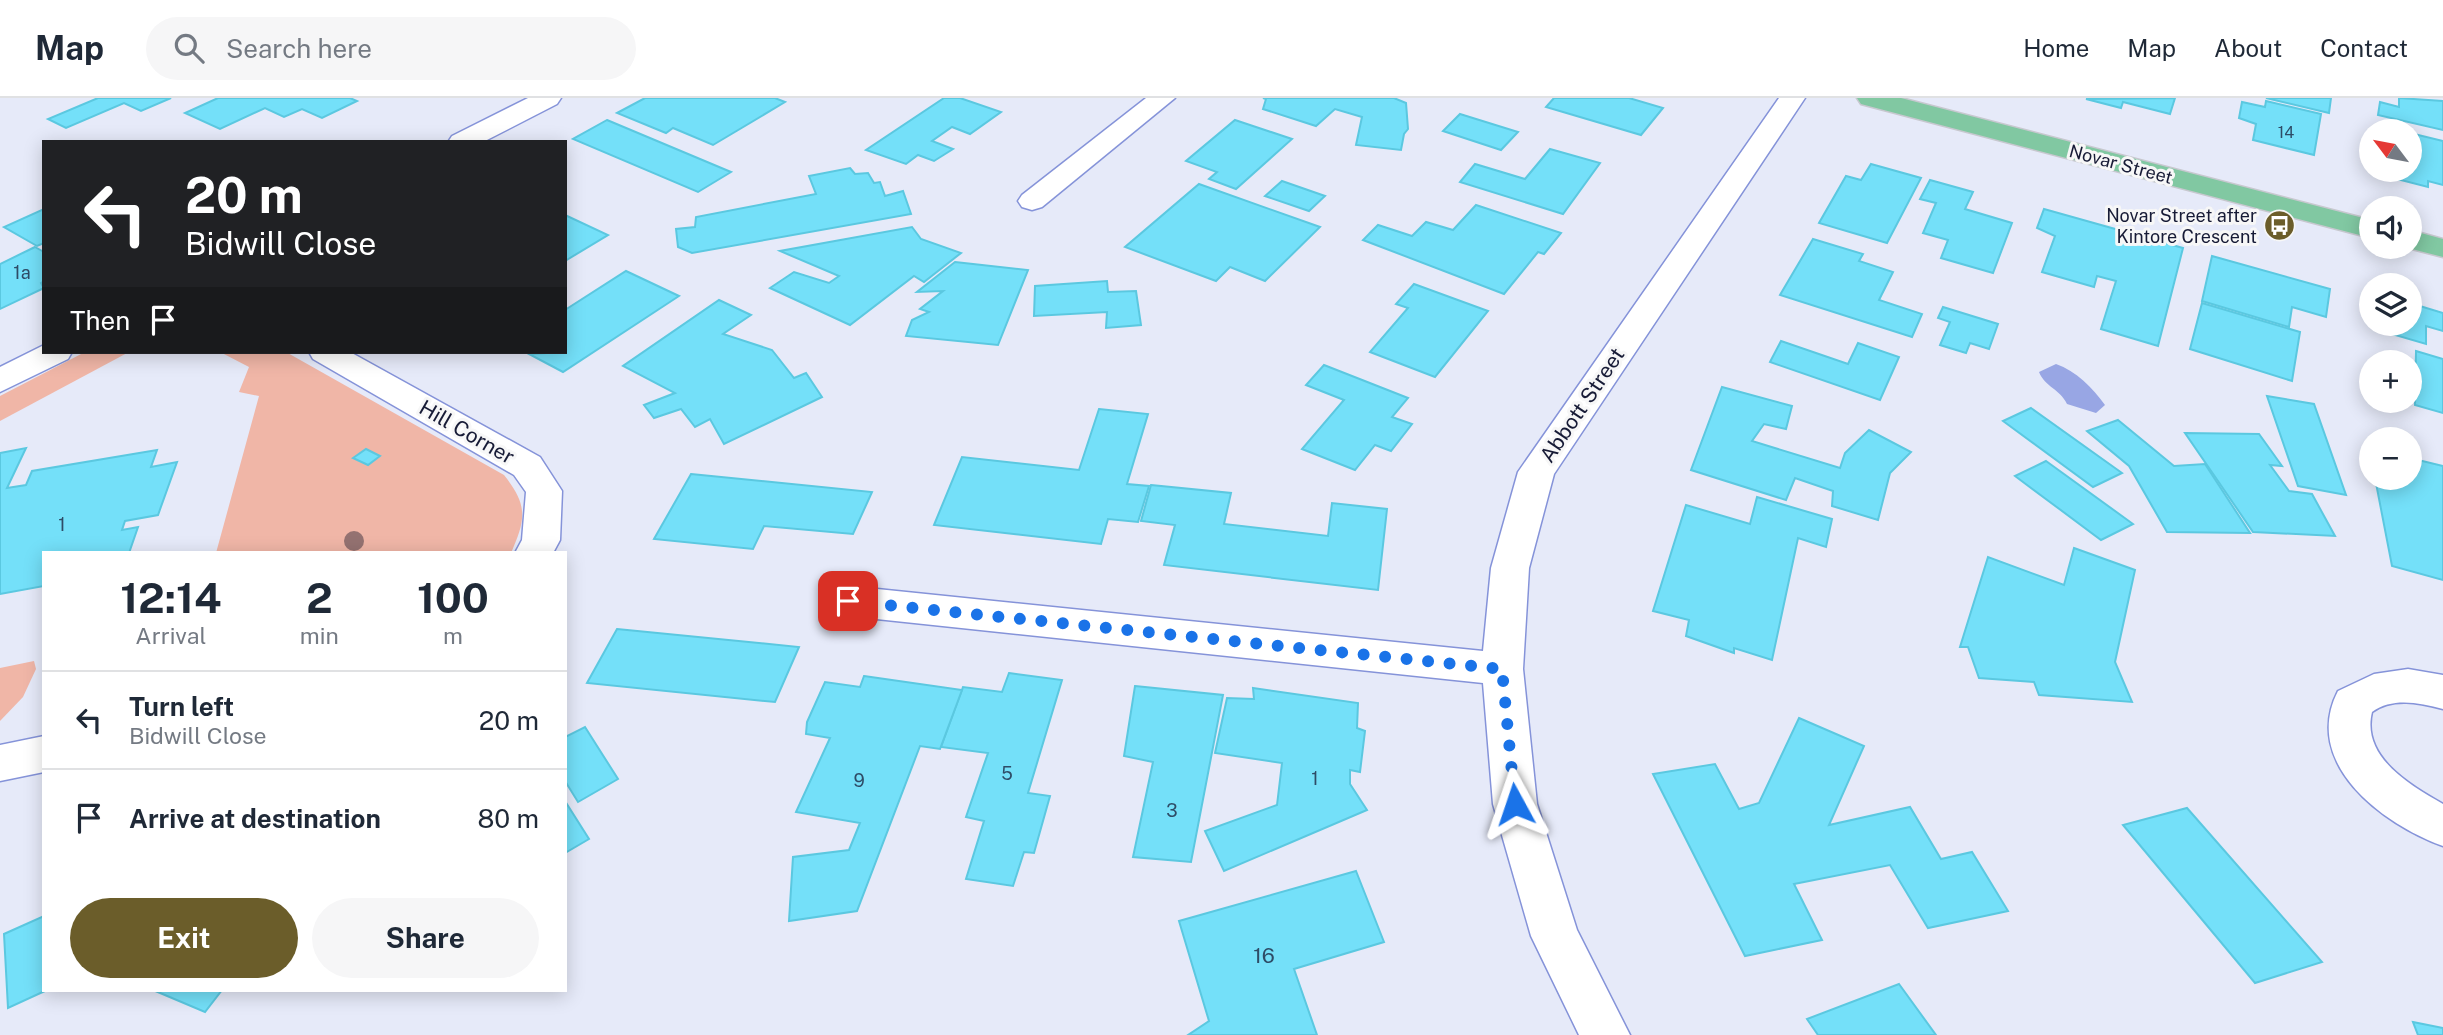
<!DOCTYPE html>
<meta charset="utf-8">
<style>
body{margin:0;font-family:"Public Sans",sans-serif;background:#f6f6f7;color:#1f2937;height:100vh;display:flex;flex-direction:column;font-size:26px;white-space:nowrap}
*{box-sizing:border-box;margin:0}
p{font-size:23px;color:#747a83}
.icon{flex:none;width:38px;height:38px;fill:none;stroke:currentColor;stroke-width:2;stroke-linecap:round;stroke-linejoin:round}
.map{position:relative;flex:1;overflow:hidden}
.side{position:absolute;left:42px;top:453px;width:525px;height:441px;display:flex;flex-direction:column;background:#fff;border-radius:0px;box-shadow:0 4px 18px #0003}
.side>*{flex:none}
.banner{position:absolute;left:42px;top:42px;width:525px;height:214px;border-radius:0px;box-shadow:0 4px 18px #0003;background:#202124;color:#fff;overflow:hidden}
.needle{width:46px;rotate:302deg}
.fabs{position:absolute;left:2359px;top:21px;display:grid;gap:14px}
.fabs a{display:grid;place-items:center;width:63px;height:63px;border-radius:50%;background:#fff;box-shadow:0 4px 18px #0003;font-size:35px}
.pin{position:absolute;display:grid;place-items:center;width:60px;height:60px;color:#fff;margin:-30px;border-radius:14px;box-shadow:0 4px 10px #0006}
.me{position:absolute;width:77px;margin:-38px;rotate:355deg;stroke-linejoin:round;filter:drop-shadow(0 0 5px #0008)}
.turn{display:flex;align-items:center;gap:24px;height:147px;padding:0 28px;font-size:32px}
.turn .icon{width:91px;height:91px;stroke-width:2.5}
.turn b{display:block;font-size:49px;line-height:60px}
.then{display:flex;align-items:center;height:66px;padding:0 28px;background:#0003;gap:14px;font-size:26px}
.eta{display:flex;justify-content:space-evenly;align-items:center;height:119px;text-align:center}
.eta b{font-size:42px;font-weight:700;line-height:49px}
.button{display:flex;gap:14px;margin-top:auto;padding:14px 28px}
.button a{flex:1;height:80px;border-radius:42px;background:#6b5d2a;color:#fff;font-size:28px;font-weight:700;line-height:80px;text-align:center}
.button a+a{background:#f6f6f7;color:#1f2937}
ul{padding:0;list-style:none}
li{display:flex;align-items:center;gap:21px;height:98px;padding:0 28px;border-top:2px solid #e0e1e3}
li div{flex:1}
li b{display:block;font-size:26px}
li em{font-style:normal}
header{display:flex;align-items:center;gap:42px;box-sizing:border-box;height:98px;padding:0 35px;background:#fff;border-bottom:2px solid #e0e1e3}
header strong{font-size:33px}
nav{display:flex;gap:38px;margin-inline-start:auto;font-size:24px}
.search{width:490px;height:63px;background:#f6f6f7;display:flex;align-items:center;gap:18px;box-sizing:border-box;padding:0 24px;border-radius:38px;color:#747a83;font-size:26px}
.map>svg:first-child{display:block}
</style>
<header>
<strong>Map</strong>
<div class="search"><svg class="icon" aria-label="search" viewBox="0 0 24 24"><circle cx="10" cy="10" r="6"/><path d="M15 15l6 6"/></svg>Search here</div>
<nav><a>Home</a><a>Map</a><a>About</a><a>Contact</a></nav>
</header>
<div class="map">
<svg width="2443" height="937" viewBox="0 0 2443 937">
<rect width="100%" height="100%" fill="#e6eaf9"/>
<!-- green -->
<g fill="#f0b6a7">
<path d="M85,254H129L0,323V298Z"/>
<path d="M220,254H286L504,377C528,407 526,421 511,455H216L259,298L239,294L249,269Z"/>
<path d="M34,563L36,571L23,599L0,623V570Z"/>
</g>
<!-- water -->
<path fill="#98a6e4" d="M2056,266C2076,273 2093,290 2105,307L2096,315L2067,306C2060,291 2045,289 2039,274Z"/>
<!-- building -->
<g fill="#74e0f9" stroke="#5bc8e0" stroke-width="2">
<path d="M98,0H171L141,13L124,5L66,30L48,21Z"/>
<path d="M218,0H350L357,3L322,20L302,11L284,19L265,10L220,31L185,15Z"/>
<path d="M645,0H775L785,4L713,47L673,30L666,35L617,15Z"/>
<path d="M944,0H960L1001,14L970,36L952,29L932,43L953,51L934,63L918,57L906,66L866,52Z"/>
<path d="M1263,0H1394L1406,5L1408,31L1404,36L1401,52L1356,47L1362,19L1335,11L1316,28L1263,11L1266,1Z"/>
<path d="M1554,0H1629L1663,10L1641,37L1546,9Z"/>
<path d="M2175,0L2170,16L2123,4L2121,10L2086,1Z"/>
<path d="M2266,0H2331L2329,15Z"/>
<path d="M2399,0L2443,3V32L2378,17L2380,4L2399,9Z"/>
<path d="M2266,3L2321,16L2314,57L2253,42L2256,26L2239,20L2242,4L2265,9Z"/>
<path d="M1460,16L1518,34L1501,52L1443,33Z"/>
<path d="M607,22L731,74L698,94L573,41Z"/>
<path d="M1235,22L1292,41L1236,91L1209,81L1217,74L1186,63Z"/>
<path d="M2410,35L2443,43V87L2428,83V89L2393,80V75L2381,72H2410Z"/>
<path d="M1550,51L1600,65L1563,116L1460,84L1475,66L1525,81Z"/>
<path d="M1871,66L1921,80L1887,145L1819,125L1846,78L1861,82Z"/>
<path d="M850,70L855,76L868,75L874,85L880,84L885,98L903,93L911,116L692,155L678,149L676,131L695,129L696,119L816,96L809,78Z"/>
<path d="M1930,82L1973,94L1965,111L2012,125L1993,175L1941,160L1948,142L1923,135L1936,105L1920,101Z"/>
<path d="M1282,83L1325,98L1309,113L1265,98Z"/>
<path d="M1199,86L1320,129L1265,183L1230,169L1216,183L1125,149Z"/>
<path d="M1476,107L1561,135L1544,156L1538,154L1504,196L1363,142L1378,127L1412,138L1426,124L1453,132Z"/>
<path d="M44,111V145L37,148L4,129Z"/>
<path d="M2044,111L2183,150L2158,248L2101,231L2116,183L2097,178L2094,189L2042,174L2055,138L2037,130Z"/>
<path d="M565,117L608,137L565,163Z"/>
<path d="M912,129L921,141L961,155L924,184L914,178L850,227L770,190L794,174L829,185L839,178L780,153Z"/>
<path d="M1813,141L1863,156L1859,163L1893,174L1879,202L1922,216L1912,239L1780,197Z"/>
<path d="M35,149L44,154V183L41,185L44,190L0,211V166Z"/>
<path d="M2212,158L2330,191L2326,219L2292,209L2289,229L2202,203Z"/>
<path d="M955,164L1028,172L998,247L906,238L912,222L929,214L920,211L943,193L917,194Z"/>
<path d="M626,173L679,198L563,274L529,256L565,254V212Z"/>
<path d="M1107,183L1108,194L1136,193L1141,227L1106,230L1107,214L1034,218L1035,188Z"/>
<path d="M1414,186L1488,213L1435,279L1370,254L1408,210L1396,206Z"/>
<path d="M719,202L751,217L723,236L772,252L794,280L806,275L822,299L724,346L710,321L695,329L681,311L654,320L644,307L675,295L623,268Z"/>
<path d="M2202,205L2300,234L2292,283L2190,251Z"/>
<path d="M2410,205L2443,215V233L2426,228V246L2385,234V226H2410Z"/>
<path d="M1943,209L1998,226L1989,251L1970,245L1966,255L1940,247L1950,224L1938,220Z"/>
<path d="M1781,243L1848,266L1858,245L1899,259L1880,302L1770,264Z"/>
<path d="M2416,253L2443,261V315L2415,307Z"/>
<path d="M1324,267L1408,300L1392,319L1412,326L1391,353L1375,347L1355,372L1302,351L1344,302L1306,287Z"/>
<path d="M1722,289L1792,308L1786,331L1764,326L1752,343L1840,370L1845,355L1869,332L1911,354L1890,375L1878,422L1832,408L1833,393L1795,380L1786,402L1691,372Z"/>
<path d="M2267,298L2314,306L2346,397L2298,388Z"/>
<path d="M2031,310L2122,375L2093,389L2003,323Z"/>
<path d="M1099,311L1148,316L1127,386L1149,388L1138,424L1108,421L1101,446L934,427L962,359L1079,372Z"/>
<path d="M2118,322L2174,368L2205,366L2250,435L2167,434L2129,368L2087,333Z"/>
<path d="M2185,335L2259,336L2282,368L2270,367L2289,393L2312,396L2335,438L2253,434Z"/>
<path d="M26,350L7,390L26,387L32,373L157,352L151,369L177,364L158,417L125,423L122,432L138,429L129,455H44V488L0,496V355Z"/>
<path d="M366,351L380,358L368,367L353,360Z"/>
<path d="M2410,360L2443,368V482L2392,468L2375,380H2410Z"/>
<path d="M2046,363L2133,426L2101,442L2015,378Z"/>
<path d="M691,376L872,394L853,436L764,428L753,451L654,441Z"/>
<path d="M1151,387L1231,395L1224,426L1328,438L1332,405L1387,411L1378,492L1164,467L1175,427L1141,423Z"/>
<path d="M1757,399L1832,421L1826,449L1798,440L1772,562L1734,550V555L1686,538L1689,522L1653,513L1686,407L1750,426Z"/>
<path d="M2074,450L2135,472L2115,564L2132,604L2039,597L2034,584L1979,580L1968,549H1960L1988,459L2064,487Z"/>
<path d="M617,531L799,549L775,604L587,585Z"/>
<path d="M1009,575L1062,582L1028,695L1050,698L1034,755L1024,754L1013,788L966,781L984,723L966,719L988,655L941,649L963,589L1002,594Z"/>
<path d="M864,578L962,592L940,651L920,648L857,813L789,823L793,759L849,752L860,725L796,714L830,640L806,636L807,624L825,584L860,589Z"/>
<path d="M1135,588L1223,597L1191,764L1133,759L1153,664L1124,658Z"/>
<path d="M1253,590L1358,605L1357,630L1365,633L1360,674L1350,672V686L1367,712L1224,773L1205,733L1277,707L1282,665L1215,655L1227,600L1254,601Z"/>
<path d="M1799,620L1864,648L1829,727L1910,709L1941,761L1972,754L2008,813L1928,830L1890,767L1794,786L1822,842L1745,858L1653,676L1715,666L1739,711L1759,705Z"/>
<path d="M585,629L618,681L578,704L565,683V639Z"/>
<path d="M565,703L589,741L565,755Z"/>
<path d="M2187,710L2322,864L2255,885L2123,727Z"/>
<path d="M1356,773L1384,844L1294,871L1317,937H1188L1209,923L1179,823Z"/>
<path d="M44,818V892H47L8,910L4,836Z"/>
<path d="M1899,886L1936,937H1818L1807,921Z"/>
<path d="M153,892H222L205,914Z"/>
<path d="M2413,924L2443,930V937H2418Z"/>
</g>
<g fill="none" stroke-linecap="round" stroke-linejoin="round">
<defs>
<g id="minor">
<path d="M528,0H561L557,6L483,44H448L452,38Z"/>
<path d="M1146,0H1175L1042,109L1032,112L1022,109L1018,103L1022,97Z"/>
<path d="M1779,0H1805L1554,376L1529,470L1523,571L1537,706L1577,832L1630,937H1579L1531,838L1493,706L1483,585L848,518L834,514L828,503L834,492L848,488L1483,553L1491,470L1518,374Z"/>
<path d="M44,247V254H72L68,261L0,294V269Z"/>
<path d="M309,254H350L540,359L562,393L560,442L553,455H515L522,442L526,394L514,377L313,261Z"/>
<path d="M2408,571L2443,577V611C2419,605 2393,599 2372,614C2361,659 2410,687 2443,706V748C2382,726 2301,665 2338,593L2374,576Z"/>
<path d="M44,638V674L0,683V647Z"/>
</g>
<g id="major">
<path d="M1857,0H1901L2371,122V140L1861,6Z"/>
<path d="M2410,132L2443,141V159L2404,149H2410Z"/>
</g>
</defs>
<!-- minor casing -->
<use href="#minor" stroke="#8593d9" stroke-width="3"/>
<!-- major casing -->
<use href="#major" stroke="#c7c8cf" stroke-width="3"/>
<!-- minor -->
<use href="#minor" fill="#fff" fill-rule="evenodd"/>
<!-- major -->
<use href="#major" fill="#81c8a2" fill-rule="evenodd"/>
</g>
<!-- trees -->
<circle fill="#947271" cx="354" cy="443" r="10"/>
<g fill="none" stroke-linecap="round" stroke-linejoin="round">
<!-- route -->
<path stroke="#1a73e8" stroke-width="12" stroke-dasharray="0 21.6" d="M848,503L1502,571L1515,706"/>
</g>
<!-- icons -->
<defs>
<symbol id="bus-disc" viewBox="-11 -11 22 22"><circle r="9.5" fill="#6b5d2a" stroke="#f7f7f7"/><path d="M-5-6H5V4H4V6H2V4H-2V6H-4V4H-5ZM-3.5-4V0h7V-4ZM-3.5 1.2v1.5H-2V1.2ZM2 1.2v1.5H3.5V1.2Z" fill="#fff"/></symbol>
</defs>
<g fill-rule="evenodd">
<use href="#bus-disc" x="2262" y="110" width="35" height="35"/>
</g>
<g text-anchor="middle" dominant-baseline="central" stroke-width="6" stroke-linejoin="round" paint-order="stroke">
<!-- far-number labels -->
<g font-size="16" fill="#2e4c67">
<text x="2286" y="34">14</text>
</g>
<!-- far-street labels -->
<g font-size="18" fill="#171b36" stroke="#f7f7f7">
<text transform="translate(2121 66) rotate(15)">Novar Street</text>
</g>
<!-- far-poi labels -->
<g font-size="18" fill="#171b36" stroke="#f7f7f7" text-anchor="end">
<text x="2257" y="117">Novar Street after<tspan x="2257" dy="21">Kintore Crescent</tspan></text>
</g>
<!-- number labels -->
<g font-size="18" fill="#2e4c67">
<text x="22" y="174">1a</text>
<text x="62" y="426">1</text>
<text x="1007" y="675">5</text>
<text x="1315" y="680">1</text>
<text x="859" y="682">9</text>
<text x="1172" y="712">3</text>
</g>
<!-- street labels -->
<g font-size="21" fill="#171b36" stroke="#f7f7f7">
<text transform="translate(1582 307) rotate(-56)">Abbott Street</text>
<text transform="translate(467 334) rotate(30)">Hill Corner</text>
</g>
<!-- near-number labels -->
<g font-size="21" fill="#2e4c67">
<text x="1264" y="857">16</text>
</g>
</g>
</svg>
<div class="fabs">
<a><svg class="needle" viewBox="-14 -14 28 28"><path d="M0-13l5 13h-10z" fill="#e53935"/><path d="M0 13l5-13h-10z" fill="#747a83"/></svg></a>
<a><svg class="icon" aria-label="sound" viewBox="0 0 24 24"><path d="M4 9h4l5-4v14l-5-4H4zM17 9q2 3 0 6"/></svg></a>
<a><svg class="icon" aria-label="layers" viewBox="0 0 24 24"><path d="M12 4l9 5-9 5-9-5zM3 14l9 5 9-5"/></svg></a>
<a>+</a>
<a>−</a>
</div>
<div class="pin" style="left:848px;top:503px;background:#d93025"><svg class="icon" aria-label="arrive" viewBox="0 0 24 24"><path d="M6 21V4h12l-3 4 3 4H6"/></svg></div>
<svg class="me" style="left:1515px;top:706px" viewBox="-20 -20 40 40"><path d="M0-17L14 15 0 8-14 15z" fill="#1a73e8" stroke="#fff" stroke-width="4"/></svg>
<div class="banner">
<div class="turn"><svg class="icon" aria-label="left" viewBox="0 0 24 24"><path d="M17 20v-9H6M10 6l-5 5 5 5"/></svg><div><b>20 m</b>Bidwill Close</div></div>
<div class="then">Then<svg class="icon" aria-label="arrive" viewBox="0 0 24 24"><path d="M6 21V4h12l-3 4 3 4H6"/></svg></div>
</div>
<section class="side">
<div class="eta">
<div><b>12:14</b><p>Arrival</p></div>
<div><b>2</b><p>min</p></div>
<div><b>100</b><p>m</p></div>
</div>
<ul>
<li><svg class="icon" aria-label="left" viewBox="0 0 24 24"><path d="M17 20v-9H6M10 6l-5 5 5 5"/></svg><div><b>Turn left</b><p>Bidwill Close</p></div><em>20 m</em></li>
<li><svg class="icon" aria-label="arrive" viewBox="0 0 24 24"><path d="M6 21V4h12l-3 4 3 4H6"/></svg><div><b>Arrive at destination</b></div><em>80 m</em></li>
</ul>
<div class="button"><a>Exit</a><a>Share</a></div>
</section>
</div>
